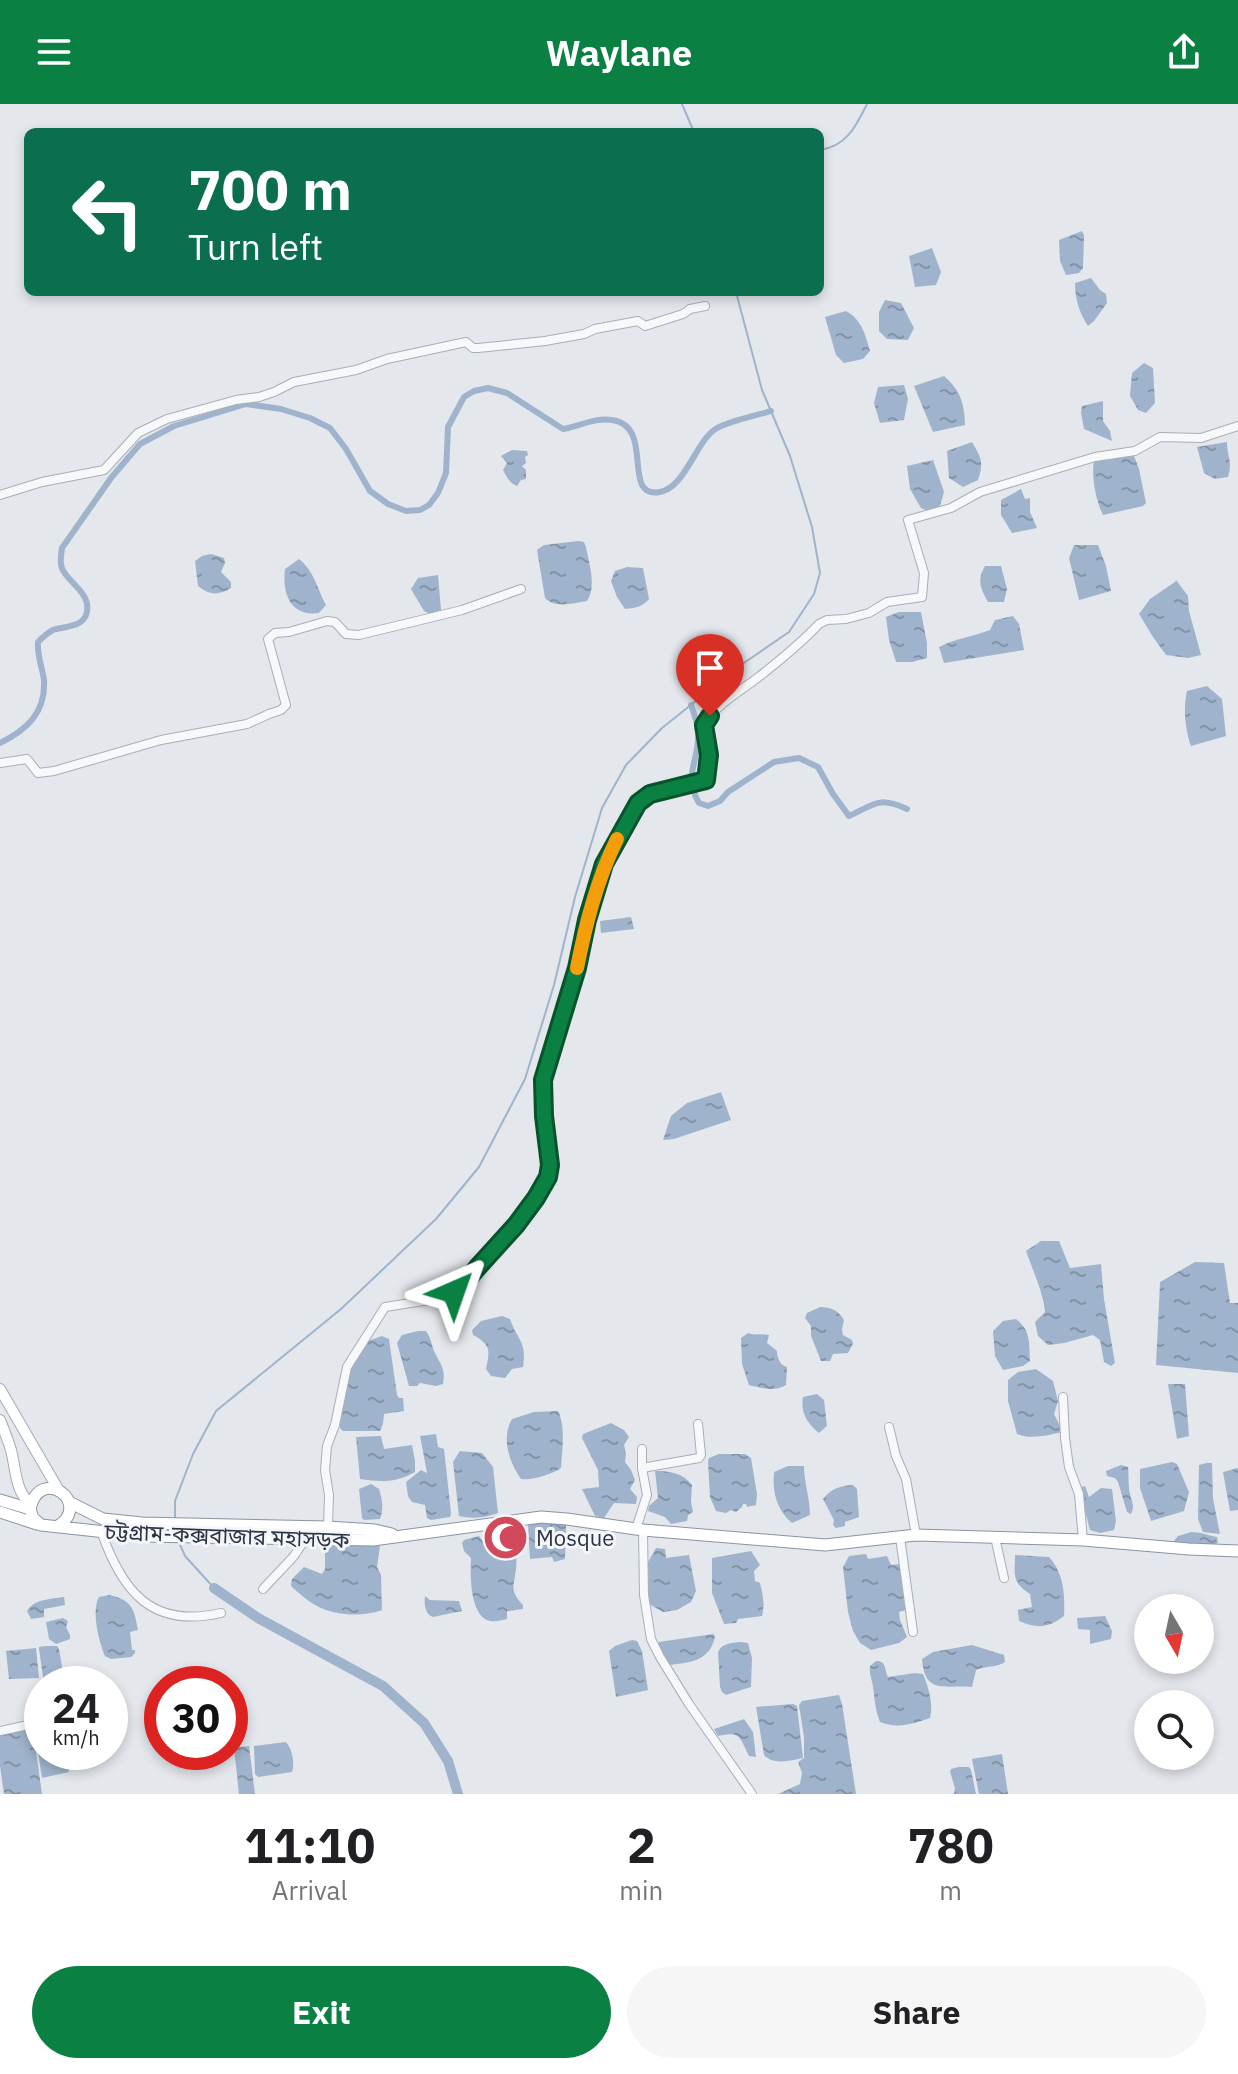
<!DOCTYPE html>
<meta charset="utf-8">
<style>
body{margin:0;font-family:"IBM Plex Sans","Noto Sans Bengali",sans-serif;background:#f6f6f6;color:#202124;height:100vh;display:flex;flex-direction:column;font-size:30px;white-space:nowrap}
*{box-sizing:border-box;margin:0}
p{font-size:26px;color:#757577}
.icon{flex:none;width:44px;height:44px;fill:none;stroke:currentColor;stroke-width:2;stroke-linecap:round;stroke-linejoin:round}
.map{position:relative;height:1690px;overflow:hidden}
.panel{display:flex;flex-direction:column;background:#fff;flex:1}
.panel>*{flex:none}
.top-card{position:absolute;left:24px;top:24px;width:800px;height:168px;border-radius:12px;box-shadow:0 4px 12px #0003;background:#0b6e4f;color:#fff;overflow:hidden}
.needle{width:52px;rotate:171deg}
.tools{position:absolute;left:1134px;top:1490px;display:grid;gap:16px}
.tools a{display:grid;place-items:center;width:80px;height:80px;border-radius:50%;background:#fff;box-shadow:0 4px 12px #0003;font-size:40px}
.speed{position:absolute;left:24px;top:1562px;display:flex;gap:16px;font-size:40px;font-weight:700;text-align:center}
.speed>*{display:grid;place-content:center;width:104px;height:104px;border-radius:50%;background:#fff;box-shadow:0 4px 12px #0003;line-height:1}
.speed small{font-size:20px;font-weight:400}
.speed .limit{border:12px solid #d22;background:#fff;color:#111}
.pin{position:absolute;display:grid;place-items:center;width:68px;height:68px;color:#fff;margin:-82px -34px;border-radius:50% 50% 50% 0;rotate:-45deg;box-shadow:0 0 8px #0007}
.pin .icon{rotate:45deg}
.me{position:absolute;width:88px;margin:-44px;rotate:43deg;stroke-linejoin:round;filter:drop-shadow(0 0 6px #0008)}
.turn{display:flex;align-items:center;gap:28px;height:168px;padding:0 32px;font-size:36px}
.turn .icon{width:104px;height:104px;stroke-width:2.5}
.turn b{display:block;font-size:56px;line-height:68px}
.eta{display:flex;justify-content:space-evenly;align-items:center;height:136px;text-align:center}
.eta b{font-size:48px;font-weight:700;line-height:56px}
.action{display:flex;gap:16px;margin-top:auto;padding:16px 32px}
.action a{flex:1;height:92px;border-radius:48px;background:#0b8043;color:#fff;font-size:32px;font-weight:700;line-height:92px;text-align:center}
.action a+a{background:#f6f6f6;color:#202124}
header{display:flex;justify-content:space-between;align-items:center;height:104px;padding:0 32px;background:#0b8043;color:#fff;font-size:36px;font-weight:700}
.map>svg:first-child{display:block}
</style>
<header><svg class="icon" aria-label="menu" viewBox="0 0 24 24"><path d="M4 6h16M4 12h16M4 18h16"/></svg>Waylane<svg class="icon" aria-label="share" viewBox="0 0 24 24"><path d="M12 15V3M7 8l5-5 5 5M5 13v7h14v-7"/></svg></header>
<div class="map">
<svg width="1238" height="1690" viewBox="0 0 1238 1690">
<defs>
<pattern id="water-ripples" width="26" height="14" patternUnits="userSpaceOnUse" patternTransform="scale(2)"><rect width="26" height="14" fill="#9fb4cc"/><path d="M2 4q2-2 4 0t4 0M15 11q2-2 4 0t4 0" fill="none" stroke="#8293a7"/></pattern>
</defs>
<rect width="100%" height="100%" fill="#e4e7ec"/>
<!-- water -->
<g fill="url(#water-ripples)">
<path d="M1082,127L1084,131L1083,164L1079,169L1066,171L1060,157L1059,136Z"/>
<path d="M932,144L941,168L936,181L915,183L909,152Z"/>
<path d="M1091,174L1100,186L1106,190L1107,199L1094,217L1088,222C1079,208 1075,195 1075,179Z"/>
<path d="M885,196L901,199L914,224L908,236L887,235L879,227V208Z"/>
<path d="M846,207C862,216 865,230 870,247L863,255L844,259L836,251L825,213Z"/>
<path d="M1144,259L1153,264L1155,299L1146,309L1138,306L1130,292L1132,269Z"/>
<path d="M944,272C961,287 964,299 965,321L933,328L914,282Z"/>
<path d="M904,281L908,295L904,316L880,319L874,299L878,283Z"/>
<path d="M1103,297V317L1110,327L1112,337L1084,325L1081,309L1082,302Z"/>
<path d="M972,338C981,353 984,359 978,376L963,383L949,374L947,347Z"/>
<path d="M1227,338C1227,353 1233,358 1228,373L1215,375L1204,369L1197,343Z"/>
<path d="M512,346L527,347L528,351L525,353L526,359L522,362L526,366V375L521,376L517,382C510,380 506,372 503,366L507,359L501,352Z"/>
<path d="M1134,352L1139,365L1146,399L1143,402L1103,411C1096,397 1091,372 1094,357Z"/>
<path d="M933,356L944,388L940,402L928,407L921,404L910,385L907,362Z"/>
<path d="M1021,385L1025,395L1030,394V408L1037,424L1012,429L1001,411V396Z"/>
<path d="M579,437L584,438L586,443C589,459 597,483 587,497C573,499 556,505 545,494L537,446L544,441Z"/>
<path d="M1074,441H1098L1106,462L1111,487L1079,496L1069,454Z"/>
<path d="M211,450L224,454L225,459L221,468L231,478V484C218,492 209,491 198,482L195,457L202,452Z"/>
<path d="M299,455C314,467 317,484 326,501L319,509C290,513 282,489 285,465Z"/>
<path d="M985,462H1001L1007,485L1004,498H988C980,484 977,476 985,462Z"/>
<path d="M627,463L643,464L649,495C642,503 635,504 625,505L617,493L611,477L615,467Z"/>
<path d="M438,471L441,506L430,510L424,507L411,485L418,474Z"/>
<path d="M1176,476L1188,492L1189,507L1201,551L1188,554L1166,551L1153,533L1139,510L1150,495L1175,478Z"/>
<path d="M899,508H921L927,539V554L912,558H896L889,536L886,513Z"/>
<path d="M1013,512L1019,520L1024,546L944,559L939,543C956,534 973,533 990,526L995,516Z"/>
<path d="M1207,582L1222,595L1226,632L1191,642C1185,626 1183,603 1187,587Z"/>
<path d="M631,813L634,825L601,829L600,817Z"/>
<path d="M721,988L731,1016L674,1035L663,1036L671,1012L687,999Z"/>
<path d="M1041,1137H1059L1070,1164L1101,1160L1104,1195L1115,1259L1111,1262L1104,1258L1100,1236L1093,1231L1064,1239L1048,1241L1038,1232L1035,1218L1045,1208C1044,1191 1032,1164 1026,1147Z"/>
<path d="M1195,1158L1224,1159L1230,1199H1238V1269L1156,1261L1160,1178Z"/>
<path d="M820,1203C831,1203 838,1206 844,1216L842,1225L843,1231L852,1236L853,1240L848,1249L833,1250L830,1257H821L811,1232V1222L805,1214L807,1209Z"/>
<path d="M502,1212L510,1215C518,1237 527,1238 523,1263L512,1265L505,1274L491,1272L486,1265C490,1246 491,1241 473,1231L472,1226L481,1217Z"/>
<path d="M1016,1215C1031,1227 1029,1238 1030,1257L1023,1262L1003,1266L995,1252L993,1227L1003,1217Z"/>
<path d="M418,1227H426C431,1234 431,1239 434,1247C440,1260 446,1264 443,1280L436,1282L420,1279L417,1282H409L397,1239L402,1231Z"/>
<path d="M748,1229C756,1232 762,1229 769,1231L767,1239L777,1247C777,1254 780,1261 787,1263L786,1281C775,1288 761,1284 749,1281L742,1260L741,1234Z"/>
<path d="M382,1232L389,1235L397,1291L399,1294H403L404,1307L384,1310L383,1320L380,1327H343L340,1324V1308L348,1264L368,1237Z"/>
<path d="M1036,1265L1053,1277L1058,1297L1054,1310L1063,1328C1048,1331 1032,1336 1017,1330L1008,1297V1276L1018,1268Z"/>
<path d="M1168,1280H1185L1189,1332L1177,1335Z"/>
<path d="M817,1290L824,1296L827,1322L819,1329C807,1320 800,1307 803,1293Z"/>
<path d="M558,1307C566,1323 562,1346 561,1364C553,1370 530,1377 521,1375C509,1358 501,1334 512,1315L534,1308Z"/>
<path d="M611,1319L624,1326L629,1333L624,1341L626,1349L625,1358L631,1366L635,1376L630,1385L637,1393L636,1400L614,1399L604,1414L595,1412L582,1385L599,1383L598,1366L582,1334L583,1330Z"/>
<path d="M436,1330L438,1343L444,1345L451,1409L450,1413L431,1416L427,1414L425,1401L412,1398L408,1392L406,1378L421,1366L427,1369L420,1332Z"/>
<path d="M381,1332L384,1345L412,1341L415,1357V1368C397,1379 380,1378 360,1375L356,1333Z"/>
<path d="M460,1347L482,1349L493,1363L498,1409C485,1414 472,1415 459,1412L453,1358Z"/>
<path d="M719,1350H745L751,1354L757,1390L756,1401L747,1403L746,1400H743L742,1403L736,1408L731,1406L726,1409L716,1407L710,1393L708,1358L709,1354Z"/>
<path d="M1172,1358L1177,1360L1189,1388L1184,1407L1151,1417L1140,1384V1365Z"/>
<path d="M1207,1359H1212L1213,1395L1220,1430L1203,1428L1198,1415L1199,1361Z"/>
<path d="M1121,1361L1128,1363C1129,1372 1128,1382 1130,1390C1132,1400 1135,1401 1131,1410L1127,1408L1118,1378L1115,1374L1107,1372L1106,1367Z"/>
<path d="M788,1362H804C804,1379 810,1394 810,1411L792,1419C777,1406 772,1389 774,1368Z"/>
<path d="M1238,1364V1406L1230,1407L1223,1368Z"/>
<path d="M655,1367C670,1367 683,1369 692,1381L691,1397L693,1408L688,1411L687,1417L671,1420L665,1413L648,1407L649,1402L658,1394Z"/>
<path d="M371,1380L379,1385C382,1395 384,1404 380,1415L364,1416L362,1414L359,1385Z"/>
<path d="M853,1381L857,1385L859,1413L845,1418V1422L836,1424L833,1421L834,1416L823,1395C832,1384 840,1382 853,1381Z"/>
<path d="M1085,1382L1089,1393L1101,1384L1112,1385L1116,1417L1114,1426L1100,1429L1090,1426L1079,1384Z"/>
<path d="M555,1418L566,1421L565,1455L554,1458L552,1453L530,1455L528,1421L538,1419Z"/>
<path d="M1191,1428C1200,1428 1207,1431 1217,1433L1218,1439L1209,1442L1173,1438L1178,1432Z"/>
<path d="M479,1432L486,1442L493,1445H516C516,1451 517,1459 516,1465C514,1483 509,1486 523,1501V1505L507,1507V1515C501,1516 494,1519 487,1516C470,1508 470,1471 471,1454L464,1447L462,1439L464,1436Z"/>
<path d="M365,1440L380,1442L377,1463L381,1471L382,1506C364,1513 335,1512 317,1502C307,1497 299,1489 291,1482L292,1475L304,1463L322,1470L325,1465V1442Z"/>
<path d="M656,1444L665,1445L666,1454L689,1451L696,1487L691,1498L677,1506L663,1508L649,1500L648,1458Z"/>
<path d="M751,1447L760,1461L754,1467L755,1477L760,1479C763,1491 765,1501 762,1512L738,1515L736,1519L724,1520L712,1489V1454Z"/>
<path d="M866,1450L868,1455L887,1452L891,1461L901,1460L906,1506L899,1508L900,1516L907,1533L899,1539L871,1546L860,1539L853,1527L848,1508L843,1463L849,1452Z"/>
<path d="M1015,1451L1049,1453C1064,1469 1065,1491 1064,1512C1048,1524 1038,1525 1019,1517L1018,1506L1032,1503L1030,1490C1011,1478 1015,1471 1015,1451Z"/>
<path d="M110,1491C133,1497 134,1505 138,1526L130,1528L132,1546H135V1549L131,1553L111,1555L105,1552C99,1538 91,1507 99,1493Z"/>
<path d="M425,1492L430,1496L459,1497L462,1507L433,1513C425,1511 424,1500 425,1492Z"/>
<path d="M64,1493L65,1501L44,1505V1513L31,1515L27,1507C34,1495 51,1495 64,1493Z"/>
<path d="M1105,1512L1112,1527L1111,1535L1090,1540V1526L1078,1525L1077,1514Z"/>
<path d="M63,1514L68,1517L66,1523L70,1531V1535L56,1540L49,1535L46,1518Z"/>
<path d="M713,1530L715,1532C710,1558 689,1559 667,1561L658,1540L659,1538Z"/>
<path d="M632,1536L637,1537L642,1547L648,1586L616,1593L609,1547L615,1542Z"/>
<path d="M741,1538L748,1539L752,1554L751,1583L726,1591L722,1588L720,1583L718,1548C722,1539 731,1539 741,1538Z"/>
<path d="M972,1541L1004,1551L1005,1558C999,1563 985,1562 976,1566L972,1583C945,1580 925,1592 922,1555L933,1548Z"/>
<path d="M46,1542H57L59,1545L65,1580H44L39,1545V1543Z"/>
<path d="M36,1544L39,1574L9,1575L6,1547Z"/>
<path d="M876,1557C887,1557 884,1565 888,1573L915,1569L923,1570C928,1582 934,1601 930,1614C913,1620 897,1625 880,1618C875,1606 875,1596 873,1583C872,1575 869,1570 870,1562Z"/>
<path d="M839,1591L842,1600L856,1690H778L800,1680L802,1669L798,1658L804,1654V1633L799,1601L802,1597Z"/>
<path d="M793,1600L797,1602L803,1654C790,1657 773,1661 764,1651L756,1603Z"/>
<path d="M744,1615L753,1628L756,1653L749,1652C739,1632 741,1627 718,1632L714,1625Z"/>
<path d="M24,1626L31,1627L35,1640L42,1690H4L0,1662V1630Z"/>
<path d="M286,1638C292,1645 295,1658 292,1668L258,1673L255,1670L254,1642Z"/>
<path d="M249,1642L255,1690H239L234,1644Z"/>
<path d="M39,1646H42V1648H66L69,1668L42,1674L38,1648Z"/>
<path d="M1002,1650L1008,1690H979L972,1655Z"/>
<path d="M959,1663H969L971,1666L976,1690H954L955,1684L950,1668L951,1665Z"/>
</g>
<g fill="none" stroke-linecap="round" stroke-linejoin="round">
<!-- stream -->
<g stroke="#9fb4cc" stroke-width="2">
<path d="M682,0L694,28"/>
<path d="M820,46C847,42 856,22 867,0"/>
<path d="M175,1414V1397L193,1350L216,1307L341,1205L436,1115L479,1063L525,975L554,881L575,793L602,704L626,661L662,624L741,561L789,528L814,490L820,469L812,423L790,352L762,286L736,188"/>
<path d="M178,1436L185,1452L214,1484"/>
</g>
<!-- canal -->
<g stroke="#9fb4cc" stroke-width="6">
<path d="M691,601C694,609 697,618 698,627C700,658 682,670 699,699L708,702L720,697L728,688L774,658L799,654L818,663L833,690L849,712C875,700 878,692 907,705"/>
<path d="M0,639C27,626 46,608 44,576C42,562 37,552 38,538C43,533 47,529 53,526C64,522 81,524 86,511C93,492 72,481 64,468C59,461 61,452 62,444L111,374L140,340L174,322L246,300L281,305L310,314L330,324L346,345L370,387L388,400L406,407L420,406L429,401L438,389L446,369L448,323L464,293L474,287L488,284L507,289L563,325C579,322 597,313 612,316C656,322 620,395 660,388C686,383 696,336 717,324C732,316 755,312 771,307"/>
</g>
<!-- river -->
<path stroke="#9fb4cc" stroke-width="10" d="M214,1484L258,1514L383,1582L424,1619L448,1657L458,1690"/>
<defs>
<g id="minor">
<path d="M0,391L42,378L104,366L138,329L167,315L236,296L259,293L274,288L294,278L356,266L387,255L466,238L473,244H478L545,237L584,230L595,225L638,217L645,222L683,210L690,205L705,202"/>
<path d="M0,659L27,655L38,669L54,667L161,636L247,620L269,610L281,606L286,601L268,535L275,529L289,528L327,517L335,518L346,530L359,531L462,506L521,485"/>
<path d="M1063,1293L1065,1334L1069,1363L1079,1390L1083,1436"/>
<path d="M889,1323L896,1352L906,1375L916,1431"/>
<path d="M642,1364L699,1354L701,1351L698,1320"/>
<path d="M328,1423L329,1391L325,1366L327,1342L335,1321L347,1263L385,1203L442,1194L454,1188L463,1181L477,1164L516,1121L536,1094L548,1073L550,1061L544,1012L543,976L577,864L587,816L604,760L619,731L638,699L650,690L706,676L709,651L704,621C717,600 737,589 756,575C778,558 800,540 819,520L827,516L846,515L869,509L887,498L922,493L924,469L908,416L951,404L980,388L1095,353L1135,347L1160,333L1201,334L1238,322"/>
<path d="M636,1425L647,1391L642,1364V1345"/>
<path d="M643,1426L644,1491L651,1535L660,1553L689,1600L752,1690"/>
<path d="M101,1427C122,1487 151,1525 221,1509"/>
<path d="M900,1433L913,1528"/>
<path d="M995,1433L1004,1474"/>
<path d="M263,1485L294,1452L308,1431"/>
<path d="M105,1577L106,1580"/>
<path d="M0,1627L42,1618"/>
</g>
<g id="major">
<path d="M0,1285L58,1385"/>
<path d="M0,1316C4,1326 8,1336 11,1346C16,1365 15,1388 31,1400"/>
</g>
<g id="highway">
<path d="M0,1396L30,1405"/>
<path d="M69,1398L103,1415L142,1419L328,1423L375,1426L392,1430"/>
<path d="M0,1408L37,1420"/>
<path d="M58,1422C93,1399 40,1360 30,1405L33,1414L41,1421L143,1432L373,1436L541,1413L567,1415L643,1426L825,1441L916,1431L1083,1436L1189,1445L1238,1447"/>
</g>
</defs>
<!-- minor casing -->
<use href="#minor" stroke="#a9aeb7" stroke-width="10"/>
<!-- major casing -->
<use href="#major" stroke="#a3abb8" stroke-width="12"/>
<!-- highway casing -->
<use href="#highway" stroke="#8b94a3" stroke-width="13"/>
<!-- minor -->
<use href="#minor" stroke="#f7f8fa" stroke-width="8"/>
<!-- major -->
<use href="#major" stroke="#fff" stroke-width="10"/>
<!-- highway -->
<use href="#highway" stroke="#fff" stroke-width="11"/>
</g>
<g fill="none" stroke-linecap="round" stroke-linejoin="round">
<defs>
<path id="route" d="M454,1188L463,1181L477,1164L516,1121L536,1094L548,1073L550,1061L544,1012L543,976L577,864L587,816L604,760L638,699L650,690L706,676L709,651L704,621L710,612"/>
</defs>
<!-- route casing -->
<use href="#route" stroke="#07532c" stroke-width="20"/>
<!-- route -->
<use href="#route" stroke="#0b8043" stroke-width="14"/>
<!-- slow -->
<path stroke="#f59e0b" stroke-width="14" d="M577,864C586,819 597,776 617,735"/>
</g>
<!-- icons -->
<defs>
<symbol id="mosque-disc" viewBox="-11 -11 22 22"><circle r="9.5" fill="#d1495b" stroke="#f4f6f9"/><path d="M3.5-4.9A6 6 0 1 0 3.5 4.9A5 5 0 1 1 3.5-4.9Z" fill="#fff"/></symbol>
</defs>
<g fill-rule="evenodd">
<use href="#mosque-disc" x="480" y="1408" width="51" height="51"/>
</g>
<g text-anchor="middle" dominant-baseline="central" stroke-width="6" stroke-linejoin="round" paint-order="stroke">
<!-- street labels -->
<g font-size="22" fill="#2b3445" stroke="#f4f6f9">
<text transform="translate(227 1431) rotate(2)">চট্টগ্রাম-কক্সবাজার মহাসড়ক</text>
</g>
<!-- poi labels -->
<g font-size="22" fill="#2b3445" stroke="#f4f6f9" text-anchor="start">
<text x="536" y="1433">Mosque</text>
</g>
</g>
</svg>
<div class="tools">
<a><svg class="needle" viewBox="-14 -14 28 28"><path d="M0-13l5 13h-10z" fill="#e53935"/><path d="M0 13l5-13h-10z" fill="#757577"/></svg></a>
<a><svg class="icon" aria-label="search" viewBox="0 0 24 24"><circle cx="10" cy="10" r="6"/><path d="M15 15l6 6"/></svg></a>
</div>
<div class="speed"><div>24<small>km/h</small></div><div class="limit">30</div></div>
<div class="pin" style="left:710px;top:612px;background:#d93025"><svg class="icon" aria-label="arrive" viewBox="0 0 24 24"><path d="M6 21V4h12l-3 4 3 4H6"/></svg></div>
<svg class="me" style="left:454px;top:1188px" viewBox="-20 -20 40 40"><path d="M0-17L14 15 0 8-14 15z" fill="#0b8043" stroke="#fff" stroke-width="4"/></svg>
<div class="top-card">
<div class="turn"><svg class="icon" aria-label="left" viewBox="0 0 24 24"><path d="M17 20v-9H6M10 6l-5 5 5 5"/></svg><div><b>700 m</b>Turn left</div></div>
</div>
</div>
<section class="panel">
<div class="eta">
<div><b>11:10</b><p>Arrival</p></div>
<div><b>2</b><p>min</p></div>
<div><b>780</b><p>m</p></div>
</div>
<div class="action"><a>Exit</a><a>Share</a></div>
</section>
